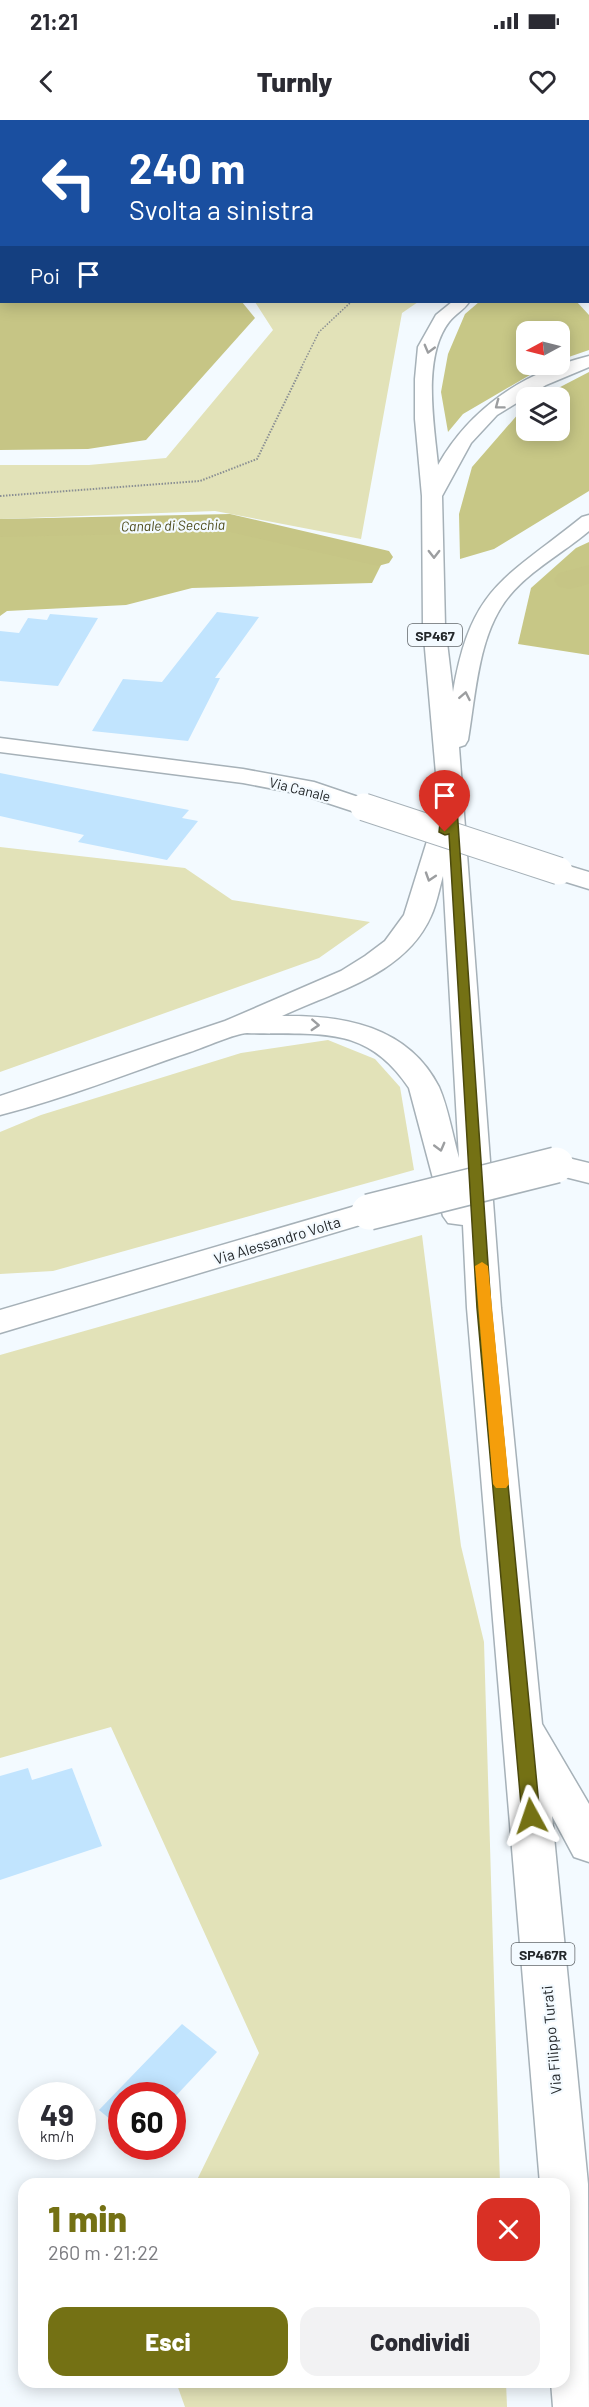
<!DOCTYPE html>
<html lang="it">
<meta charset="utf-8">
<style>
body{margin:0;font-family:Barlow,sans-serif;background:#f2f2f3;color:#2b2b33;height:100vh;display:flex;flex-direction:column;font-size:22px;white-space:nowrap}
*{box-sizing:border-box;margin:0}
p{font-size:20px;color:#7c7c81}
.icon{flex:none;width:33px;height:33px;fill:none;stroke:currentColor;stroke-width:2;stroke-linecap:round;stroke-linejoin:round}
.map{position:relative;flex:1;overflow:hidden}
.details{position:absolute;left:18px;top:2058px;width:552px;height:210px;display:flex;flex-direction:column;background:#fff;border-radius:18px;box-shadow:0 3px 15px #0003}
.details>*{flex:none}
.top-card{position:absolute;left:0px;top:0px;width:590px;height:183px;box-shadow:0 3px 15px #0003;background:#1a4fa0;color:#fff;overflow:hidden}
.needle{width:39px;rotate:263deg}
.tools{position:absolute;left:516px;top:201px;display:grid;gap:12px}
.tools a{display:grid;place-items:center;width:54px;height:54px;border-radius:12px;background:#fff;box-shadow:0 3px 15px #0003;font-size:30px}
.speed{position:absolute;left:18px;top:1962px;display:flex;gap:12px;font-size:30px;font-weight:700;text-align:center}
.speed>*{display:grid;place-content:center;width:78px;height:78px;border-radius:50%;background:#fff;box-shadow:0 3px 15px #0003;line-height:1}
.speed small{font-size:15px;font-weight:400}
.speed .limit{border:9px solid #d22;background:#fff;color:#111}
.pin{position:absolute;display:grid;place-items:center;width:51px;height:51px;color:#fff;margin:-62px -26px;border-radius:50% 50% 50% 0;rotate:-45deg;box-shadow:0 0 6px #0007}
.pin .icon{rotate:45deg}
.me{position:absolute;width:66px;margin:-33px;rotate:355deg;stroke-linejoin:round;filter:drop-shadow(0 0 4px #0008)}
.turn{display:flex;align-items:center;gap:21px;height:126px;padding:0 30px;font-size:27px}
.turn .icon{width:78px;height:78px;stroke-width:2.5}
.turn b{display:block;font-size:42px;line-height:51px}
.then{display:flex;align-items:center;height:57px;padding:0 30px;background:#0003;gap:12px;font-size:22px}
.round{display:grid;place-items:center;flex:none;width:63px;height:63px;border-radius:18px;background:#f2f2f3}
.overview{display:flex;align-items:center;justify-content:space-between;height:102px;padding:0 30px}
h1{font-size:36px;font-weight:800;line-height:45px;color:#747114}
.primary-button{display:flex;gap:12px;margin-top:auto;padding:12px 30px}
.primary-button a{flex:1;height:69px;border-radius:18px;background:#747114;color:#fff;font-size:24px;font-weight:800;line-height:69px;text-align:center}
.primary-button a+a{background:#f2f2f3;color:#2b2b33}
.status{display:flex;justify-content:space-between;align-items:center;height:42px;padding:0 30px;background:#fff;direction:ltr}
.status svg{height:16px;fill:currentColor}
header{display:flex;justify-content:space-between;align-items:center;height:78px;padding:0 30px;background:#fff;font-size:27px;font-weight:800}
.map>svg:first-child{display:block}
</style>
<div class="status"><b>21:21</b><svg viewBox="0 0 49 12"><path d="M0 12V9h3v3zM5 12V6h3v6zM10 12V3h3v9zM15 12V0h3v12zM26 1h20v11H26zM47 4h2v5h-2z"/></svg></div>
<header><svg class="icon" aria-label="back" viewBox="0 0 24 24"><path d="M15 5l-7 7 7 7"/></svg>Turnly<svg class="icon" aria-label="heart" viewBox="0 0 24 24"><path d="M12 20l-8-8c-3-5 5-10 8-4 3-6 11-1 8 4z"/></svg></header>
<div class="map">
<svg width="589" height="2287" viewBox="0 0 589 2287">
<rect width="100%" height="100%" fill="#f3faff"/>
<!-- green -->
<g fill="#e2e2b8">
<path d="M255,182H418L402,193L361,419L215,391L0,399V345H89L166,338L273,210Z"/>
<path d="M0,727L185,748L232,780L370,802L319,838L0,952Z"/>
<path d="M328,920L375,939L400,967L414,1050L53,1151L0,1154V1012L41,995L241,933Z"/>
<path d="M422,1115L461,1426L484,1522L500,2064H195L259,1933L111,1607L0,1638V1235Z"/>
<path d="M176,2262H506L507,2287H185Z"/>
</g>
<!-- forest -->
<g fill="#c7c786">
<path d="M479,182H577L589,195V230L560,240V212H526V244L547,245L463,294L448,312L441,272L448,234L465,194Z"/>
<path d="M589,252V371L494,429L460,439L459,394L472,347L526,285V310H560V278L541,277Z"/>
<path d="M229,407L383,441L372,463L192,468L126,485L7,491L0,496V412Z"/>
<path d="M589,422V535L518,524L531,468L576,428Z"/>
</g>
<!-- water -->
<path fill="#c6c585" d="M0,117L2,182H242L255,198L146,320L88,329L0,330Z"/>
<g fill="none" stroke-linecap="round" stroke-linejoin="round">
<!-- canal -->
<g fill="#c6c585" fill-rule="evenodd">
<path d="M230,394L389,431L393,437L389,443L378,446L230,412L0,417V399Z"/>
<path d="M589,445V464L570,469L559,467L554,460L559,453Z"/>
</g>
</g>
<!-- building -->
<g fill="#c1e4fe">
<path d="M217,492L259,497L215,558H220L188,621L92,611L123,559L162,562Z"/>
<path d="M50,494L98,498L58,566L0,561V511L19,513L28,498L47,500Z"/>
<path d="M0,653L189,690L182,698L198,701L167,740L78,722L84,715L0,696Z"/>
<path d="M28,1648L32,1660L72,1648L102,1726L0,1760V1656Z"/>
<path d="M182,1904L217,1932L172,1980V1976H122V2009L99,1990Z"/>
</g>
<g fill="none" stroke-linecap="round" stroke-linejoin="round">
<defs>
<g id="minor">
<path d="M0,618L243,649L314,662L373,682L377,687L373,692L364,695L300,674L243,663L0,632Z"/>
<path d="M559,743L589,752V769L550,757L546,751L550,745Z"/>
</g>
<g id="major">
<path d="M543,0H557L558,2H544Z"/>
<rect x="568" y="0" width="14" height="2"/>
<rect x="588" y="62" width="1" height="10"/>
<path d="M588,102L589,103V115L588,114Z"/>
<path d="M452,182H469C464,190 455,194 449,202C422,237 434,304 438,345C471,287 525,252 589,236V247L546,265L497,295L471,323L442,376L445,506L453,572C471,466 505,459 582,397L589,395V411C563,433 532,449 510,475C478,513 476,573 468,620L465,625L459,627L501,1188L542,1604L589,1684V1742L574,1737L552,1696L588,2064L589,2287H553L551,2262H564V2064H540L467,1188L463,1105L448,1103L443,1096L409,968C365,902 316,916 247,913C236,913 203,928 190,932C128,953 64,979 0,995V976L225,901L341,851L365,836L385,821L404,795L432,705L440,699L423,506L422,376L415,299V259L418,227L436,195ZM443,756L459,1038C453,1017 448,987 439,967C408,906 343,895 282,896C335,871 405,855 431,796C437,783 439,769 443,756Z"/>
<path d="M556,1035L589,1043V1063L545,1052L540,1045L545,1038Z"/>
<path d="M369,1082L380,1085L385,1092L380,1099L0,1213V1190Z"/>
</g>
</defs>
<!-- minor casing -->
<use href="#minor" stroke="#a6b1b8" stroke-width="3"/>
<!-- major casing -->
<use href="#major" stroke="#a6b1b8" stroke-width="3"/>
<!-- path-far1 -->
<g stroke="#8a8f93" stroke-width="1.5" stroke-dasharray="1.5 1.5" stroke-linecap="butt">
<path d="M364,0L370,2"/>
<path d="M301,248L319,212L351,182"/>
</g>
<!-- path -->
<path stroke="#8a8f93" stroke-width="2" stroke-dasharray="1.5 1.5" stroke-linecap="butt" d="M0,376L200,361L257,339L302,247"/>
<!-- minor -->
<use href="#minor" fill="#fff" fill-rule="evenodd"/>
<!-- major -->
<use href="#major" fill="#fff" fill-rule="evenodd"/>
<defs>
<path id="minor-bridge" d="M364,687L559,751"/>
<path id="major-bridge" d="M369,1092L556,1045"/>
</defs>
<!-- minor-bridge casing -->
<use href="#minor-bridge" stroke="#a6b1b8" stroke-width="29" stroke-linecap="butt"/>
<!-- major-bridge casing -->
<use href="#major-bridge" stroke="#a6b1b8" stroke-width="38" stroke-linecap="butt"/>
<!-- minor-bridge -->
<use href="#minor-bridge" stroke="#fff" stroke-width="27"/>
<!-- major-bridge -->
<use href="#major-bridge" stroke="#fff" stroke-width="35"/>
</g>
<!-- one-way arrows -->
<defs><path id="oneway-chevron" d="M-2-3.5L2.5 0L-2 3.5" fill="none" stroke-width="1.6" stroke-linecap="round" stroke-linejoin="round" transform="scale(1.5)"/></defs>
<g stroke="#9c9ea0">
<use href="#oneway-chevron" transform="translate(429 229) rotate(105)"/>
<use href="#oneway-chevron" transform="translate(499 285) rotate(143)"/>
<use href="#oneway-chevron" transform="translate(434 434) rotate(90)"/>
<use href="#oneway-chevron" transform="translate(465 576) rotate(-79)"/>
<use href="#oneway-chevron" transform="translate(430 757) rotate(108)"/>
<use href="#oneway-chevron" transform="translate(315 905) rotate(3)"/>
<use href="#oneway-chevron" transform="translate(440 1027) rotate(75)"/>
</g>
<!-- route -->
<path fill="#747114" stroke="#4b490d" stroke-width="1.5" d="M450,656L455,659L491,1188L540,1696L537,1701L531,1704L525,1701L522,1696L477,1188L449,714L445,715L439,712L445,659Z"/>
<!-- slow -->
<path fill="#f59e0b" d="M482,1142L488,1146L509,1364L506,1368H496L493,1364L475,1146Z"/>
<g text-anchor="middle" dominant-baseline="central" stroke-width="4.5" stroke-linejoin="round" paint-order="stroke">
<!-- far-water labels -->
<g font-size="14" font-style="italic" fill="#4d4b1b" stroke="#f3faff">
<text transform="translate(173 405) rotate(-1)">Canale di Secchia</text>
</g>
<!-- shield labels -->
<g fill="#f3faff" stroke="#62676b" stroke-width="1.5">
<rect x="408" y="504" width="54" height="22" rx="4.5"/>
<rect x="511.5" y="1823" width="63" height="22" rx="4.5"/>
</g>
<g font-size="14" font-weight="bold" fill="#24282b">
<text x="435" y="515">SP467</text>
<text x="543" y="1834">SP467R</text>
</g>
<!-- far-street labels -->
<g font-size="14" fill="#24282b" stroke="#f3faff">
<text transform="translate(300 669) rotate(14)">Via Canale</text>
</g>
<!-- street labels -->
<g font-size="15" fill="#24282b" stroke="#f3faff">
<text transform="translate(277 1120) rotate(-17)">Via Alessandro Volta</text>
<text transform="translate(551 1920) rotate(-95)">Via Filippo Turati</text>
</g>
</g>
</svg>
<div class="tools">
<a><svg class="needle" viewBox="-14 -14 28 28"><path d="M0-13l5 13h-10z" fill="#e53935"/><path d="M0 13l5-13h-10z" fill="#7c7c81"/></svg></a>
<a><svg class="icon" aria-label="layers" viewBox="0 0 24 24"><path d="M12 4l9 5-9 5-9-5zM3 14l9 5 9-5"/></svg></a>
</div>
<div class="speed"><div>49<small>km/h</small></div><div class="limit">60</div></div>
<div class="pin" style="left:445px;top:712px;background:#d93025"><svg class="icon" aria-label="arrive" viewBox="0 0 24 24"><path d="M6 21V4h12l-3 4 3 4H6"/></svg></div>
<svg class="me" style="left:531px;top:1696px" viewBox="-20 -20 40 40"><path d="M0-17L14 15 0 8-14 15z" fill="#747114" stroke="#fff" stroke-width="4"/></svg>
<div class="top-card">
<div class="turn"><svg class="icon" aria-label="left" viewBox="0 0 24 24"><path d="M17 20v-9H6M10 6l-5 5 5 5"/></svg><div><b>240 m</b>Svolta a sinistra</div></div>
<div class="then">Poi<svg class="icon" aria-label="arrive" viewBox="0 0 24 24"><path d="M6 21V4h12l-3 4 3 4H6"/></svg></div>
</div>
<section class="details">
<div class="overview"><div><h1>1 min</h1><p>260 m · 21:22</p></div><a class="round" style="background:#d93025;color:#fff"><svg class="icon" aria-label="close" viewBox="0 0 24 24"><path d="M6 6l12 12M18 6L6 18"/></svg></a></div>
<div class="primary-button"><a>Esci</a><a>Condividi</a></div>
</section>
</div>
